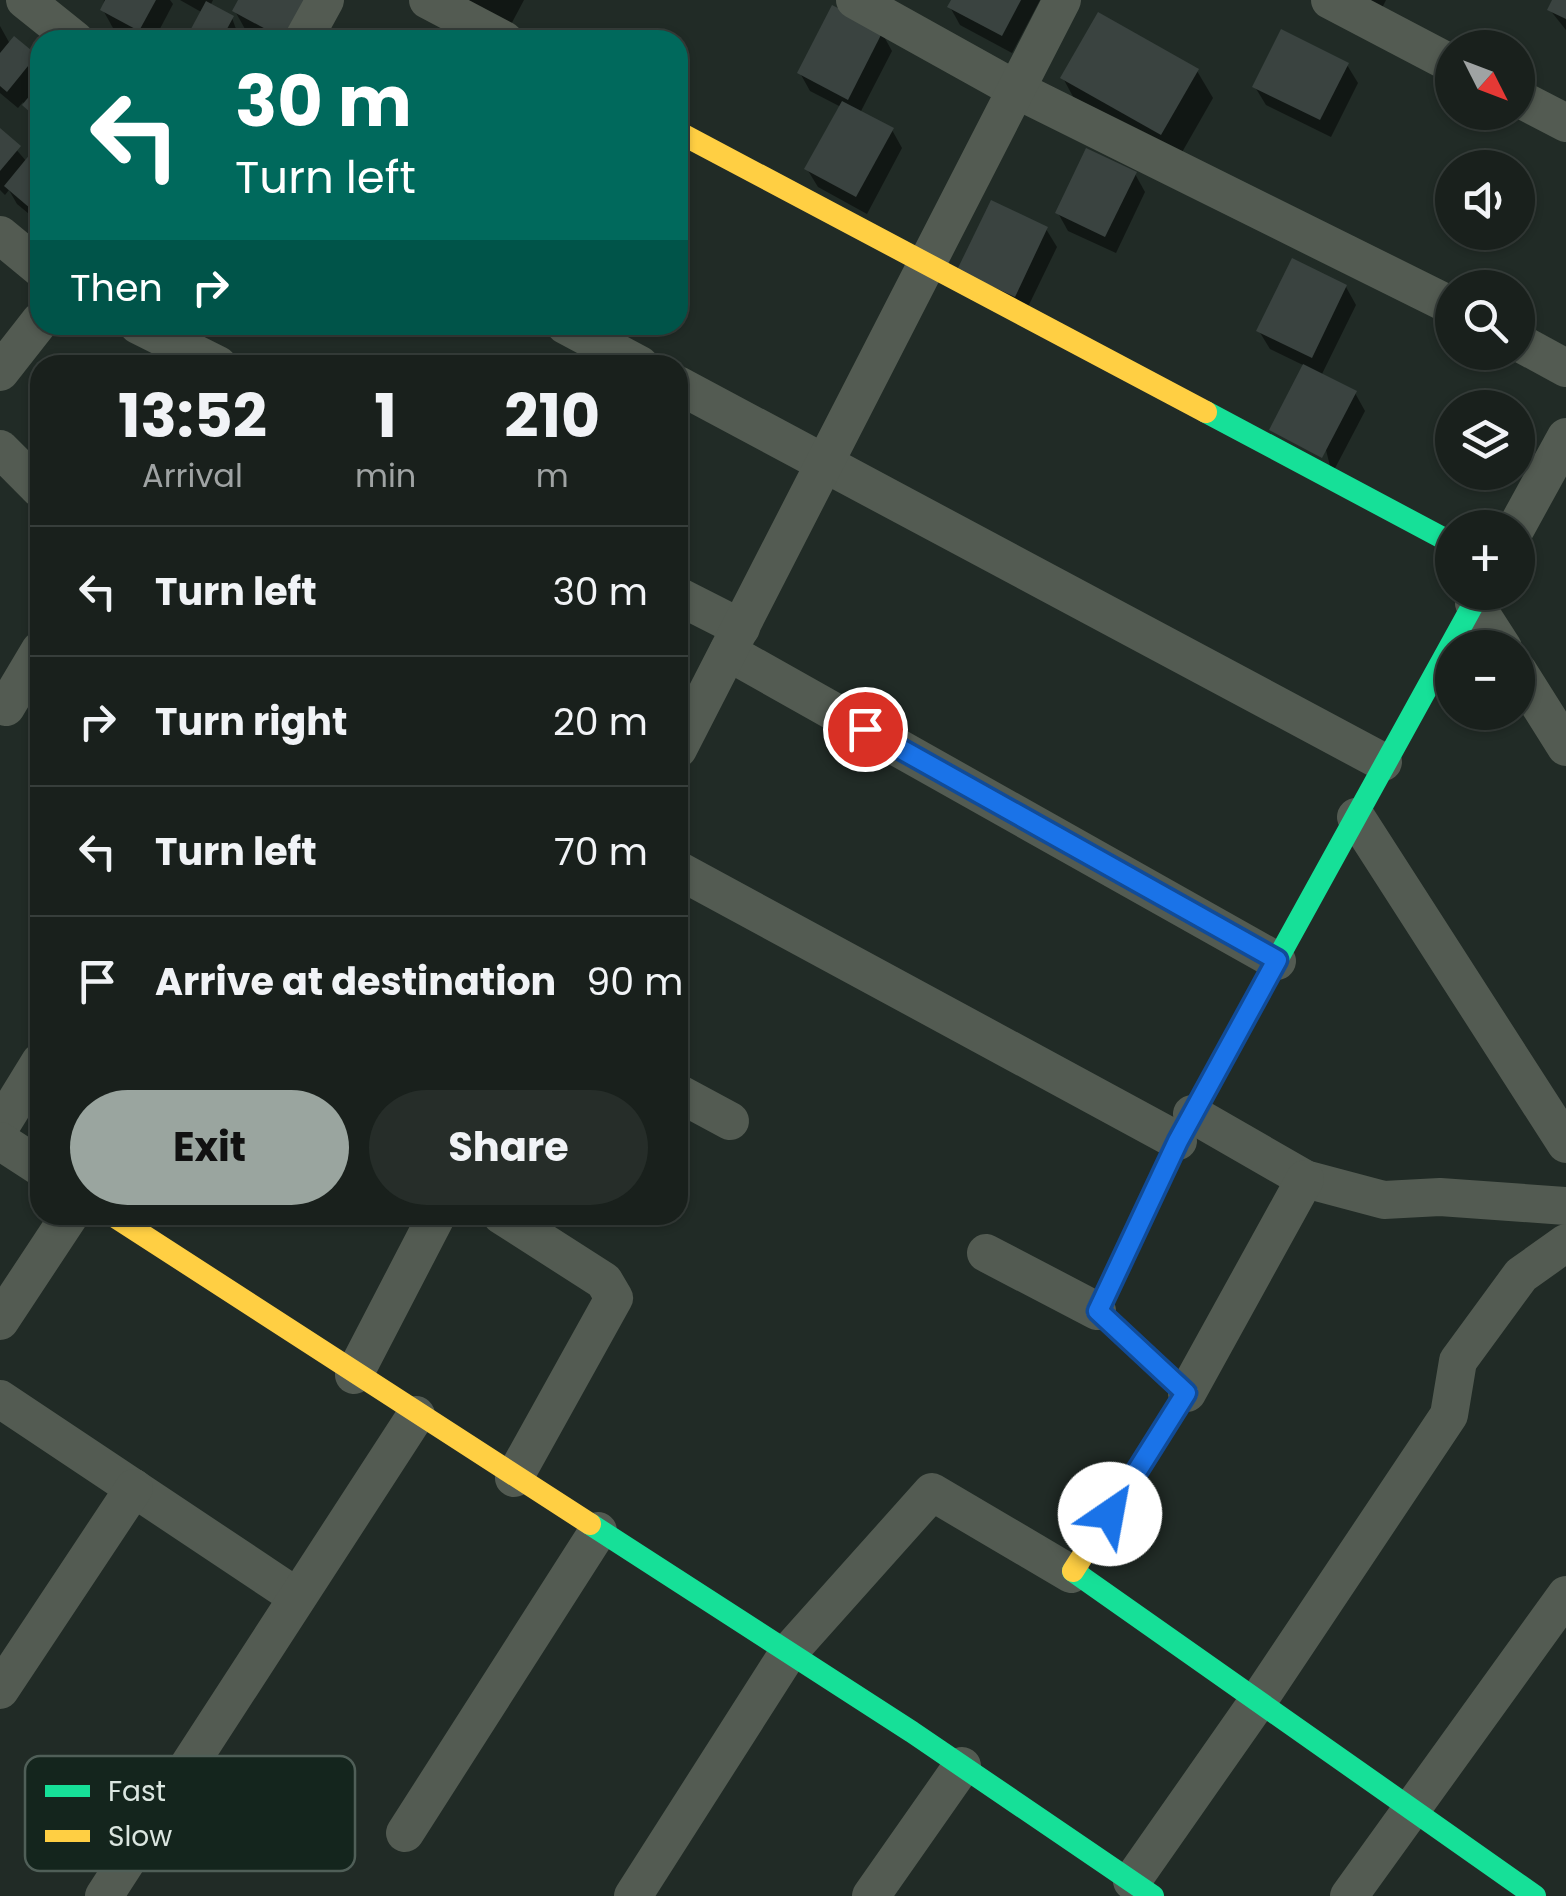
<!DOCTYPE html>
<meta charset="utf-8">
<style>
body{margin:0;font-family:Poppins,sans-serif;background:#262d29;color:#f1f3f6;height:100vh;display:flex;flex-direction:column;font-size:38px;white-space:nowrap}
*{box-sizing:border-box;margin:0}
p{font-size:32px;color:#9fa3a3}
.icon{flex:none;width:55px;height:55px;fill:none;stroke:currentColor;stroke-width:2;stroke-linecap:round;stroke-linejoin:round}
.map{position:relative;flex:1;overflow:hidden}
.drawer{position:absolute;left:30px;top:355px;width:658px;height:870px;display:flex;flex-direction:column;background:#19201c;border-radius:30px;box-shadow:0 2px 8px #0004,0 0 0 2px #373e3b}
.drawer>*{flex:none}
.banner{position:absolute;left:30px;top:30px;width:658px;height:305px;border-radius:30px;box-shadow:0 2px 8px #0004,0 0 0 2px #373e3b;background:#00695c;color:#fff;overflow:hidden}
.needle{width:65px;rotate:132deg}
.buttons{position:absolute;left:1435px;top:30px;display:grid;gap:20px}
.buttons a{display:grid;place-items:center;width:100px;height:100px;border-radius:50%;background:#19201c;box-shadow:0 2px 8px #0004,0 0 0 2px #373e3b;font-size:50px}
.pin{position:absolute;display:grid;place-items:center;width:85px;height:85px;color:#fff;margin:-42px;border:5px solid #fff;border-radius:50%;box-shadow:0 2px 10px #0007}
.me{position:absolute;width:110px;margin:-55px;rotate:33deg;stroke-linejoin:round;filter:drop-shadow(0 0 8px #0008)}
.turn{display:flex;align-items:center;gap:35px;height:210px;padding:0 40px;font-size:45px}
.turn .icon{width:130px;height:130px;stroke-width:2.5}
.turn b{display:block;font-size:70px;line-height:85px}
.then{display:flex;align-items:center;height:95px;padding:0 40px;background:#0003;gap:20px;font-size:38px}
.eta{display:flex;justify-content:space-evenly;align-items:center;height:170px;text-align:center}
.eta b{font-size:60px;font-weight:700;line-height:70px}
.action{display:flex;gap:20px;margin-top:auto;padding:20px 40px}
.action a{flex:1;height:115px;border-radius:60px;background:#9aa59f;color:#111;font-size:40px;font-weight:700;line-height:115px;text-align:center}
.action a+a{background:#262d29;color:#f1f3f6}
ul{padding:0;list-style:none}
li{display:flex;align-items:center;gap:30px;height:130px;padding:0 40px;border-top:2px solid #373e3b}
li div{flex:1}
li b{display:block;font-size:38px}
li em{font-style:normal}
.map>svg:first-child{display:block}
</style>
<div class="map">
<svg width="1566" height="1896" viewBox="0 0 1566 1896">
<rect width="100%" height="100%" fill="#212b26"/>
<!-- shadow -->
<g fill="#0007">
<path d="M104,0H170L173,4L154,40H135L113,28L103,10Z"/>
<path d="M180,0H213L210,6L232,18L240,40H188L203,13Z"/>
<path d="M241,0L306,40H265L245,29L235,11Z"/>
<path d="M453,0H524L508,30Z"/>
<path d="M954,0H1040L1012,53L960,25L950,7Z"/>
<path d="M1347,0H1386L1378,16Z"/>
<path d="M1555,0H1566V30L1550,10Z"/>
<path d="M0,26L10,44L35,57L40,65V127L23,102L18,108L0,93Z"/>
<path d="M882,33L892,51L860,113L892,130L902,148L867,214L818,187L807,169L841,107L810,91L800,73Z"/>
<path d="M1347,65L1358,83L1331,137L1266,105L1255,87Z"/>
<path d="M1197,71L1213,98L1177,161L1078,106L1063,78Z"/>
<path d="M0,131L27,162L40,164V223L17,204L9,190L5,195L0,190Z"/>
<path d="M1135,174L1145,192L1116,253L1068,231L1058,213Z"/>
<path d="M1046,229L1057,247L1025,313L970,288Z"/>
<path d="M678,255L686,269L678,284Z"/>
<path d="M1346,287L1356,305L1321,376L1355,393L1365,411L1332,474L1305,366L1270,349L1259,331Z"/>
<path d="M628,325H655L649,336Z"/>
</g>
<!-- building -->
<g fill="#3a4340">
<path d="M105,0H156L139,31L100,10Z"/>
<path d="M238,0H309L286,40L232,11Z"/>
<path d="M951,0H1021L1002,36L947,7Z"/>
<path d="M1552,0H1566V19L1547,10Z"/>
<path d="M206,1L234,16L221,40H185Z"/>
<path d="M832,5L883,31L848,100L797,73Z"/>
<path d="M1098,12L1199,69L1161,135L1060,78Z"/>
<path d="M1281,29L1349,63L1320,120L1252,87Z"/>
<path d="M14,36L37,55L7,92L0,86V53Z"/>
<path d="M40,83V121L22,105Z"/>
<path d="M842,101L894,128L856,197L804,169Z"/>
<path d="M0,128L21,146L0,171Z"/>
<path d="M1086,148L1137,172L1105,237L1055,213Z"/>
<path d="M31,153L40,161V198L31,209L4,186Z"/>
<path d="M991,200L1048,227L1015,297L957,270Z"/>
<path d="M1292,258L1347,285L1312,358L1256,331Z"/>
<path d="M1303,364L1357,391L1322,458L1269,430Z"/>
</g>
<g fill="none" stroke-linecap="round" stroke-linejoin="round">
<!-- street -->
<g stroke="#535b52" stroke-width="38">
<path d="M25,0L75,40"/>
<path d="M428,0L504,40"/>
<path d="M855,0L1015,89L1452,306"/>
<path d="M1330,0L1452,64"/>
<path d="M303,40L325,0"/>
<path d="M1518,98L1566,123"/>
<path d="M0,235L40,268"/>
<path d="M138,325L218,365"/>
<path d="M565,325L640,365"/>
<path d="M1518,342L1566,368"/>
<path d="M0,372L40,321"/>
<path d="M678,385L1383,762"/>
<path d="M0,449L40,489"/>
<path d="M1516,528L1566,437"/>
<path d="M678,596L741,628"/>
<path d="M1474,603L1503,648"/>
<path d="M728,652L1277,961"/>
<path d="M1518,671L1566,747"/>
<path d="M6,707L40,650"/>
<path d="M678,749L1062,0"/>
<path d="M1356,817L1566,1144"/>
<path d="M678,870L1178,1141"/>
<path d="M678,1093L730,1121"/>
<path d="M1192,1114L1305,1179L1384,1200L1440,1197L1566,1206"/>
<path d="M0,1127L40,1062"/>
<path d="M0,1141L40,1167"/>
<path d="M501,1215L604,1281L614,1298L514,1478"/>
<path d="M986,1253L1097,1311"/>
<path d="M0,1321L70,1215"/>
<path d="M354,1375L437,1215"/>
<path d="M1187,1393L1305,1179"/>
<path d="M0,1399L297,1597"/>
<path d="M0,1690L134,1488"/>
<path d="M405,1833L598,1531"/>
<path d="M1132,1881L1258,1701L1449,1415L1458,1361L1521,1275L1566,1243"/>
<path d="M104,1896L416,1415"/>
<path d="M633,1896L788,1653L932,1492L1071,1574"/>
<path d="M871,1896L962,1766"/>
<path d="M1349,1896L1566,1595"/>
</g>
<!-- fast -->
<g stroke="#16e098" stroke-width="22">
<path d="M1206,412L1452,543"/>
<path d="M1155,1190L1192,1114L1480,592"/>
<path d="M590,1524L912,1732L1153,1896"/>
<path d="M1073,1571L1535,1896"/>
</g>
<!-- slow -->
<g stroke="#ffcf43" stroke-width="22">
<path d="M678,132L1206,412"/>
<path d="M112,1215L590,1524"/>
<path d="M1073,1571L1187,1393L1097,1311L1155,1190"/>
</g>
</g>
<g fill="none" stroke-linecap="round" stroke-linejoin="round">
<defs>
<path id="route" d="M865,729L1277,960L1178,1141L1098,1311L1186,1393L1110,1514"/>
</defs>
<!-- route casing -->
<use href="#route" stroke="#114b97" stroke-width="25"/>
<!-- route -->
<use href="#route" stroke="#1a73e8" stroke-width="18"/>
</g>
<!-- legend -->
<rect x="25" y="1756" width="330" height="115" rx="15" fill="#14251d" stroke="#505f58" stroke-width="2.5"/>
<rect x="45" y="1785" width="45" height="12" fill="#16e098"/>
<rect x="45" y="1830" width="45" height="12" fill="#ffcf43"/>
<g font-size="28" fill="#dbe6e0">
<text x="108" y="1801">Fast</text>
<text x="108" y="1846">Slow</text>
</g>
</svg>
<div class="buttons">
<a><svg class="needle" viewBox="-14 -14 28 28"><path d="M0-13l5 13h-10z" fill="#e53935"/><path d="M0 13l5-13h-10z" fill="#9fa3a3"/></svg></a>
<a><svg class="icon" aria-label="sound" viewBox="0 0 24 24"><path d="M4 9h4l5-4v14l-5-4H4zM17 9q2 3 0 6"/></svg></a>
<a><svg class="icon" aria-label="search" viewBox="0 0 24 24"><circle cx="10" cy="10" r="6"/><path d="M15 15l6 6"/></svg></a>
<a><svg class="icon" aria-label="layers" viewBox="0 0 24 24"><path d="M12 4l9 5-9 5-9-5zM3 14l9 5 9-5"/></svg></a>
<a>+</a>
<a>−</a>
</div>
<div class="pin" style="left:865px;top:729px;background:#d93025"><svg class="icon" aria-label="arrive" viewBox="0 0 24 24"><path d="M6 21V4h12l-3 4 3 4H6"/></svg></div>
<svg class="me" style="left:1110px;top:1514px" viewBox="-20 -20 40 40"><circle r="19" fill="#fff"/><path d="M0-13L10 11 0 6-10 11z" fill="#1a73e8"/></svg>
<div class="banner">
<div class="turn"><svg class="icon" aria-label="left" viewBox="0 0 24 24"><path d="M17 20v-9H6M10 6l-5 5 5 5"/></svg><div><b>30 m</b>Turn left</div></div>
<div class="then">Then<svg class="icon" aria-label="right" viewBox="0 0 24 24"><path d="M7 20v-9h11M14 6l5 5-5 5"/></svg></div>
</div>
<section class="drawer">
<div class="eta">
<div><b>13:52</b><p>Arrival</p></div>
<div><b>1</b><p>min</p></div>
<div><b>210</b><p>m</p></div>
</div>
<ul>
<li><svg class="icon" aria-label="left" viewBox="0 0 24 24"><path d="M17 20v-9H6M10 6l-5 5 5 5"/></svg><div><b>Turn left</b></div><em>30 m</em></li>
<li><svg class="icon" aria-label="right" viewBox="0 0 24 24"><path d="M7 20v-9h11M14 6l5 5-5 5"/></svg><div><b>Turn right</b></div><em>20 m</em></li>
<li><svg class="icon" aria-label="left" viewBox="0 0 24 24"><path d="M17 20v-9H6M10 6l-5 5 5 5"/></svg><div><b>Turn left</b></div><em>70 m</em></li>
<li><svg class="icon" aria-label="arrive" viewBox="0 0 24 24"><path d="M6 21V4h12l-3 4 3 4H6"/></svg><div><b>Arrive at destination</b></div><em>90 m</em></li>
</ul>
<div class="action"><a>Exit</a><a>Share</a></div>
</section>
</div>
